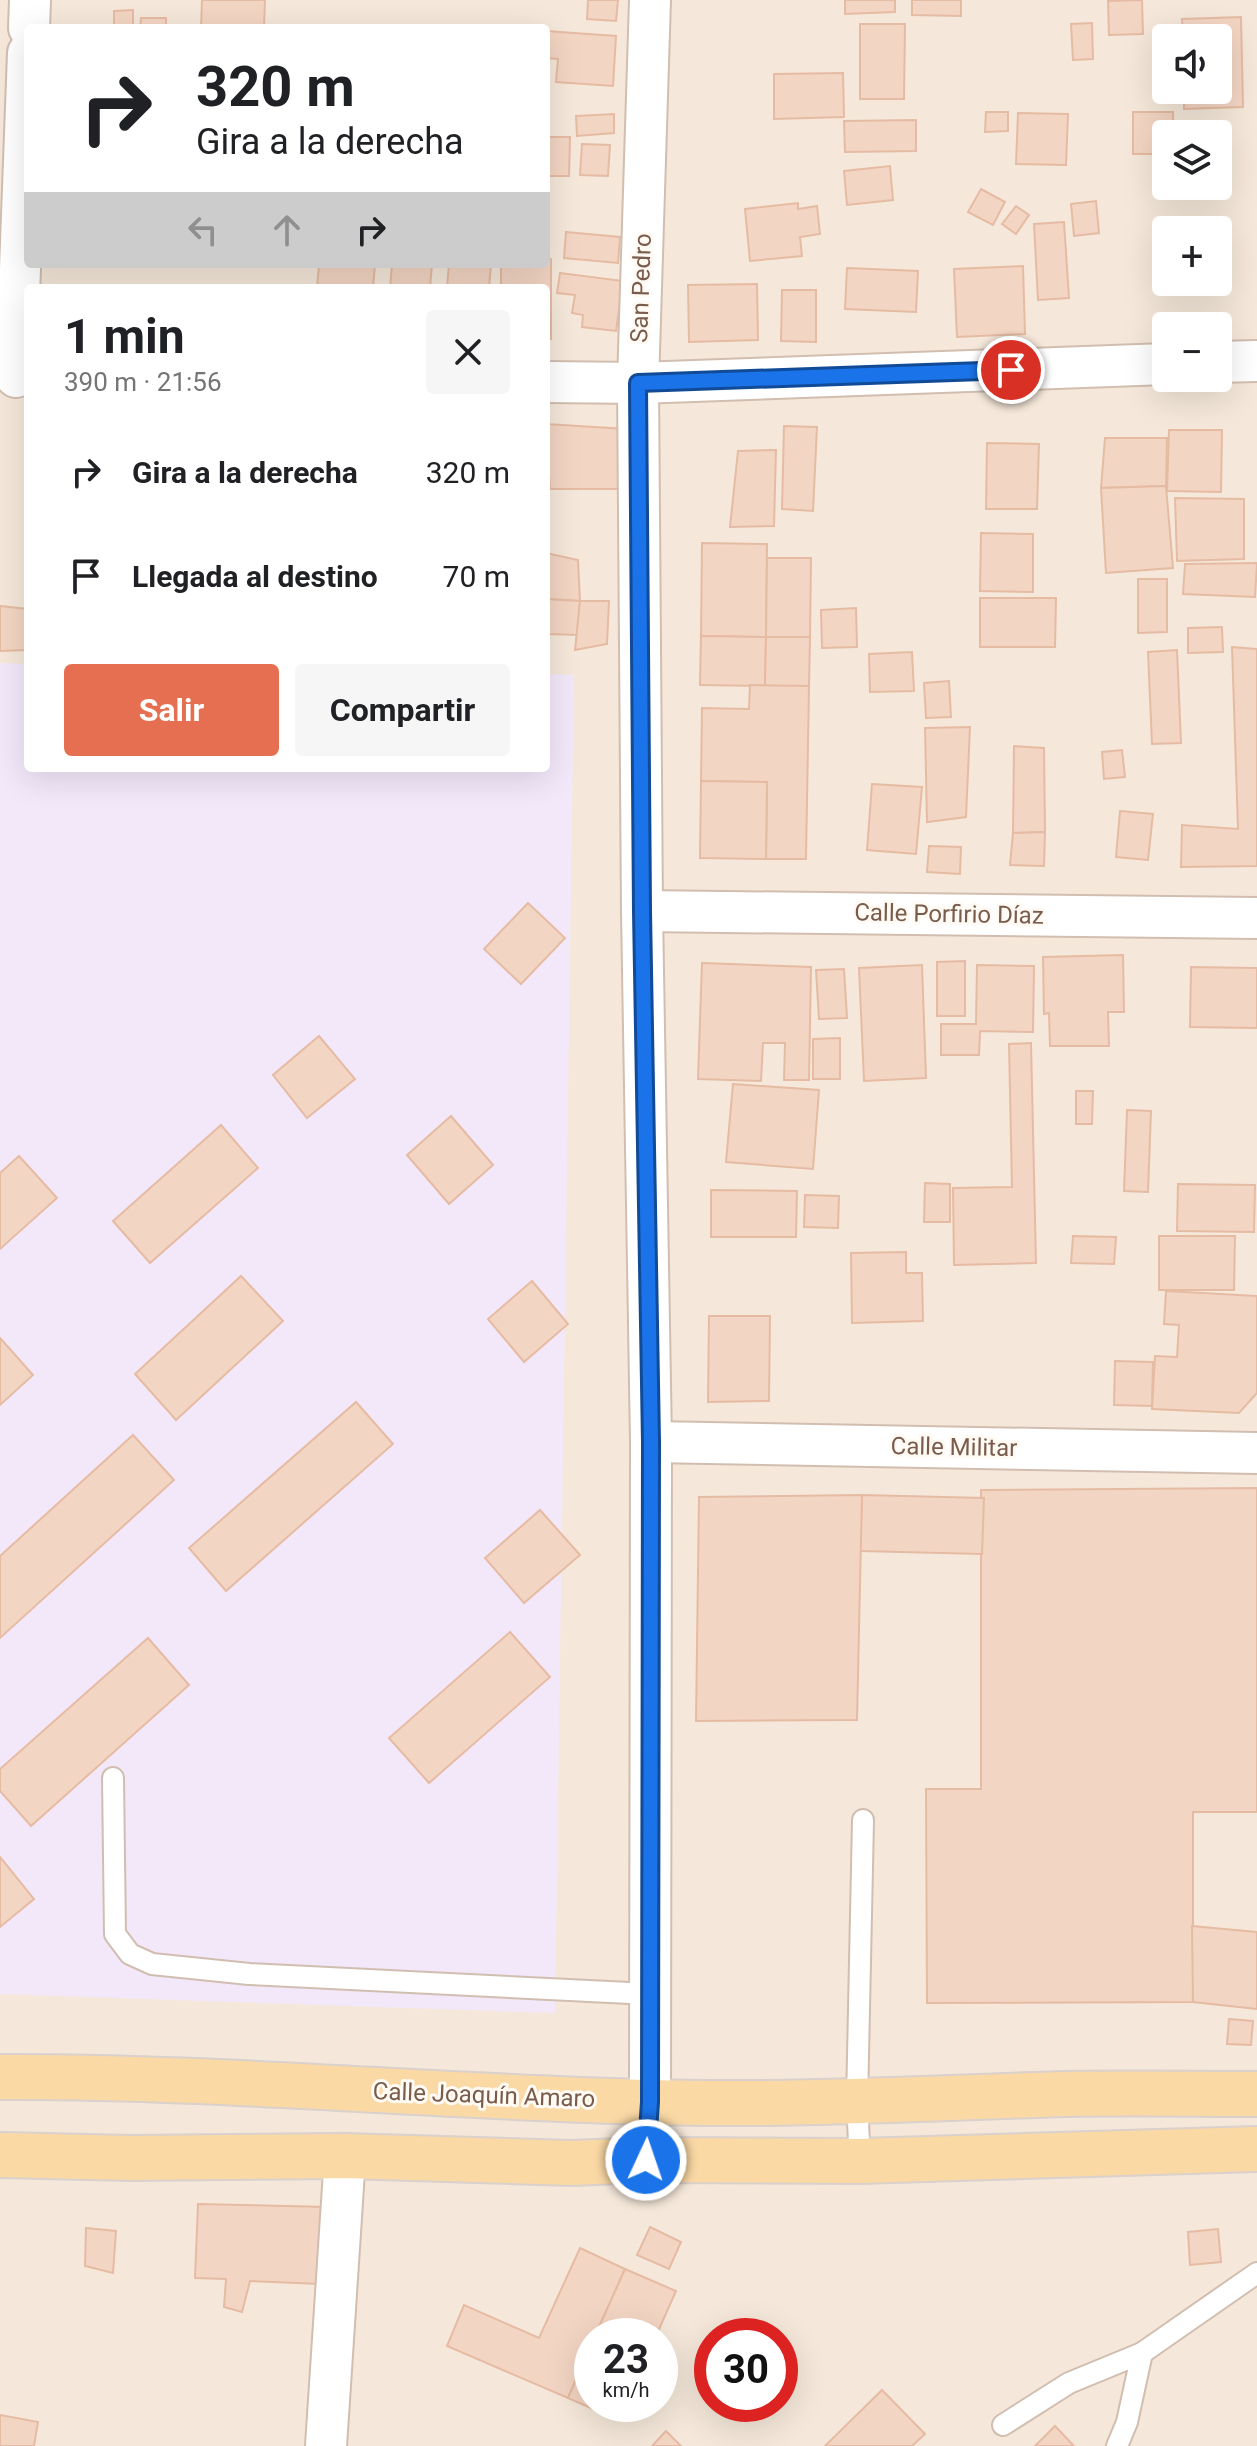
<!DOCTYPE html>
<html lang="es">
<meta charset="utf-8">
<style>
body{margin:0;font-family:Roboto,sans-serif;background:#f6f6f6;color:#202124;height:100vh;display:flex;flex-direction:column;font-size:30px;white-space:nowrap}
*{box-sizing:border-box;margin:0}
p{font-size:26px;color:#757577}
.icon{flex:none;width:44px;height:44px;fill:none;stroke:currentColor;stroke-width:2;stroke-linecap:round;stroke-linejoin:round}
.map{position:relative;flex:1;overflow:hidden}
.side{position:absolute;left:24px;top:284px;width:526px;height:488px;display:flex;flex-direction:column;background:#fff;border-radius:8px;box-shadow:0 8px 32px #0002}
.side>*{flex:none}
.banner{position:absolute;left:24px;top:24px;width:526px;height:244px;border-radius:8px;box-shadow:0 8px 32px #0002;background:#fff;color:#202124;overflow:hidden}
.tools{position:absolute;left:1152px;top:24px;display:grid;gap:16px}
.tools a{display:grid;place-items:center;width:80px;height:80px;border-radius:8px;background:#fff;box-shadow:0 8px 32px #0002;font-size:40px}
.speed{position:absolute;left:574px;top:2318px;display:flex;gap:16px;font-size:40px;font-weight:700;text-align:center}
.speed>*{display:grid;place-content:center;width:104px;height:104px;border-radius:50%;background:#fff;box-shadow:0 8px 32px #0002;line-height:1}
.speed small{font-size:20px;font-weight:400}
.speed .limit{border:12px solid #d22;background:#fff;color:#111}
.pin{position:absolute;display:grid;place-items:center;width:68px;height:68px;color:#fff;margin:-34px;border:4px solid #fff;border-radius:50%;box-shadow:0 2px 8px #0007}
.me{position:absolute;width:88px;margin:-44px;rotate:3deg;stroke-linejoin:round;filter:drop-shadow(0 0 6px #0008)}
.turn{display:flex;align-items:center;gap:28px;height:168px;padding:0 40px;font-size:36px}
.turn .icon{width:104px;height:104px;stroke-width:2.5}
.turn b{display:block;font-size:56px;line-height:68px}
.lanes{display:flex;align-items:center;height:76px;padding:0 40px;background:#0003;justify-content:center;gap:40px;direction:ltr}
.lanes .off{opacity:.35}
.round{display:grid;place-items:center;flex:none;width:84px;height:84px;border-radius:8px;background:#f6f6f6}
.headline{display:flex;align-items:center;justify-content:space-between;height:136px;padding:0 40px}
h1{font-size:48px;font-weight:700;line-height:60px}
.cta{display:flex;gap:16px;margin-top:auto;padding:16px 40px}
.cta a{flex:1;height:92px;border-radius:8px;background:#e76f51;color:#fff;font-size:32px;font-weight:700;line-height:92px;text-align:center}
.cta a+a{background:#f6f6f6;color:#202124}
ul{padding:0;list-style:none}
li{display:flex;align-items:center;gap:24px;height:104px;padding:0 40px}
li div{flex:1}
li b{display:block;font-size:30px}
li em{font-style:normal}
.map>svg:first-child{display:block}
</style>
<div class="map">
<svg width="1257" height="2446" viewBox="0 0 1257 2446">
<rect width="100%" height="100%" fill="#fdf6ec"/>
<!-- residential -->
<path fill="#f5e8da" fill-rule="evenodd" d="M0,0H1257V2446H0ZM28,28H546V264H28ZM1166,38H1218V90H1166ZM1166,134H1218V186H1166ZM1166,230H1218V282H1166ZM28,288H546V768H28ZM1166,326H1218V378H1166ZM592,2336H660V2404H592ZM712,2336H780V2404H712Z"/>
<!-- education -->
<path fill="#f3e8fa" d="M0,663L28,664V768H546V674L574,675L555,2013L0,1994Z"/>
<!-- building -->
<g fill="#f3d5c3" stroke="#e6bba3" stroke-width="2">
<path d="M202,0H265L264,28H201Z"/>
<path d="M588,0H618L616,21L587,19Z"/>
<path d="M845,0H895V12L845,14Z"/>
<path d="M912,0H961V16L912,15Z"/>
<path d="M1142,0L1143,34L1109,35L1108,1Z"/>
<path d="M133,10V28H114V11Z"/>
<path d="M1241,17L1243,107L1184,109V90H1218V38H1183L1182,19Z"/>
<path d="M141,18H166V28H140Z"/>
<path d="M1092,23L1093,59L1073,60L1071,24Z"/>
<path d="M860,24H905L904,99H860Z"/>
<path d="M546,31L616,36L613,86L556,82L558,59L546,58Z"/>
<path d="M843,73L844,117L774,119V74Z"/>
<path d="M986,112H1008V131L985,132Z"/>
<path d="M1133,112H1173V134H1166V154H1133Z"/>
<path d="M1018,113L1068,114L1066,165L1016,164Z"/>
<path d="M614,114V133L577,136L576,116Z"/>
<path d="M916,120V151L845,152L844,121Z"/>
<path d="M546,137H570L569,176H546Z"/>
<path d="M582,144L610,145L608,176L580,175Z"/>
<path d="M890,166L893,200L847,205L844,171Z"/>
<path d="M981,189L1005,202L993,225L968,212Z"/>
<path d="M1096,201L1099,233L1074,236L1071,204Z"/>
<path d="M798,203V209L817,206L820,234L800,237L802,256L750,261L745,209Z"/>
<path d="M1016,206L1029,215L1016,234L1002,224Z"/>
<path d="M1064,222L1069,298L1038,300L1034,224Z"/>
<path d="M566,232L620,237L618,263L564,258Z"/>
<path d="M546,259H551V339H546V288H501V264H546Z"/>
<path d="M319,264H375L373,288H317Z"/>
<path d="M392,264H432L430,288H390Z"/>
<path d="M449,264H491L489,288L447,287Z"/>
<path d="M1023,266L1025,334L957,337L954,269Z"/>
<path d="M847,268L918,271L916,312L845,309Z"/>
<path d="M560,273L623,281L616,331L582,327L583,315L572,313L575,295L557,293Z"/>
<path d="M757,284L758,340L689,342L688,285Z"/>
<path d="M782,290H816V342L781,341Z"/>
<path d="M546,424L626,429V489H550Z"/>
<path d="M784,426L817,427L813,511L782,509Z"/>
<path d="M1169,430H1222L1221,492L1167,491Z"/>
<path d="M1105,438H1167L1166,486L1101,488Z"/>
<path d="M987,443L1039,444L1037,509H986Z"/>
<path d="M776,450L774,526L730,527L738,451Z"/>
<path d="M1166,486L1173,568L1106,573L1101,488Z"/>
<path d="M1175,498L1244,499V559L1177,561Z"/>
<path d="M981,533L1033,534V592L980,591Z"/>
<path d="M702,543L767,544L766,637L701,636Z"/>
<path d="M546,553L578,560L580,601L546,599Z"/>
<path d="M767,558H811L810,637H766Z"/>
<path d="M1257,563L1255,597L1183,594L1185,564Z"/>
<path d="M1138,579H1167V632L1138,633Z"/>
<path d="M980,598H1056L1055,647H980Z"/>
<path d="M546,599L580,601L579,635L546,634Z"/>
<path d="M580,601H609L607,644L575,650Z"/>
<path d="M0,606L28,609V650L0,651Z"/>
<path d="M856,608L857,647L822,648L821,610Z"/>
<path d="M1222,627L1223,652L1188,653V628Z"/>
<path d="M701,636L766,637L765,686L700,685Z"/>
<path d="M766,637H810L809,686H765Z"/>
<path d="M1232,647L1257,649V866L1181,867L1182,825L1238,829Z"/>
<path d="M1177,650L1181,743L1152,744L1148,652Z"/>
<path d="M912,652L914,691L870,692L869,654Z"/>
<path d="M949,681L951,717L926,718L924,683Z"/>
<path d="M750,685L809,686L806,859H766L767,782L701,781L702,708L749,709Z"/>
<path d="M970,727L966,817L927,822L925,728Z"/>
<path d="M1014,746L1044,748L1045,832L1013,833Z"/>
<path d="M1122,750L1125,777L1104,779L1102,752Z"/>
<path d="M701,781L767,782L766,859L700,858Z"/>
<path d="M872,784L922,787L916,854L867,850Z"/>
<path d="M1120,811L1153,814L1148,860L1116,857Z"/>
<path d="M1045,832L1044,866L1010,865L1013,833Z"/>
<path d="M929,846L961,847L960,874L927,872Z"/>
<path d="M528,903L565,938L521,984L484,949Z"/>
<path d="M1123,955L1124,1012H1108L1109,1046H1050L1049,1013L1044,1014L1043,957Z"/>
<path d="M965,961V1016H937V962Z"/>
<path d="M702,963L811,967L809,1080H784L785,1043H763L761,1081L698,1079Z"/>
<path d="M922,965L926,1078L864,1081L859,968Z"/>
<path d="M977,965L1034,966L1033,1032L980,1031L979,1055H941V1024H976Z"/>
<path d="M1191,967L1257,968V1028L1190,1027Z"/>
<path d="M844,969L847,1018L819,1019L816,970Z"/>
<path d="M319,1036L355,1079L307,1118L273,1075Z"/>
<path d="M840,1038V1079H813V1039Z"/>
<path d="M1031,1043L1036,1263L954,1265L953,1188L1012,1187L1009,1044Z"/>
<path d="M733,1084L819,1090L813,1169L726,1162Z"/>
<path d="M1076,1091H1093L1092,1124H1076Z"/>
<path d="M1127,1110L1151,1111L1148,1192L1124,1191Z"/>
<path d="M451,1116L493,1165L449,1204L407,1155Z"/>
<path d="M221,1125L258,1168L150,1263L113,1221Z"/>
<path d="M19,1156L57,1198L0,1249V1173Z"/>
<path d="M925,1183L950,1184V1222H924Z"/>
<path d="M1178,1184L1255,1185L1254,1232L1177,1231Z"/>
<path d="M711,1190L797,1191L796,1237H711Z"/>
<path d="M805,1195L839,1196L838,1228L804,1227Z"/>
<path d="M1073,1236L1116,1237L1114,1264L1071,1263Z"/>
<path d="M1159,1236H1235L1234,1290H1159Z"/>
<path d="M906,1252V1273H922L923,1321L852,1323L851,1253Z"/>
<path d="M241,1276L283,1321L176,1420L135,1374Z"/>
<path d="M532,1281L568,1324L524,1362L488,1319Z"/>
<path d="M1166,1291L1257,1296V1393L1239,1413L1152,1409L1155,1356L1177,1357L1179,1325L1164,1324Z"/>
<path d="M709,1316H770L769,1401L708,1402Z"/>
<path d="M0,1338L33,1375L0,1405Z"/>
<path d="M1115,1361L1153,1362L1152,1406L1114,1405Z"/>
<path d="M356,1402L393,1444L226,1591L189,1548Z"/>
<path d="M133,1435L174,1480L0,1638V1556Z"/>
<path d="M1257,1488V1812H1193V2002L927,2003L926,1789H981V1490Z"/>
<path d="M862,1495L984,1498L982,1554L860,1551Z"/>
<path d="M862,1495L857,1720L696,1721L699,1497Z"/>
<path d="M540,1510L580,1555L524,1603L485,1558Z"/>
<path d="M510,1632L550,1677L429,1783L389,1738Z"/>
<path d="M148,1638L189,1685L31,1826L0,1791V1769Z"/>
<path d="M0,1857L34,1899L0,1927Z"/>
<path d="M1192,1926L1257,1932V2009L1193,2002Z"/>
<path d="M1229,2019L1253,2021L1251,2045L1227,2044Z"/>
<path d="M198,2204L328,2207L321,2284L250,2281L242,2312L224,2307L226,2279L195,2278Z"/>
<path d="M650,2227L681,2242L669,2269L637,2255Z"/>
<path d="M86,2228L116,2231L113,2273L85,2266Z"/>
<path d="M1218,2229L1221,2262L1190,2265L1188,2232Z"/>
<path d="M580,2248L625,2269L595,2336H592V2343L568,2398L447,2346L464,2305L539,2338Z"/>
<path d="M625,2269L676,2291L656,2336H595Z"/>
<path d="M592,2343V2404H626L618,2420L568,2398Z"/>
<path d="M882,2390L925,2434L912,2446H825Z"/>
<path d="M0,2415L38,2422L34,2446H0Z"/>
<path d="M1055,2426L1074,2446H1035Z"/>
<path d="M666,2431L681,2446H652Z"/>
</g>
<g fill="none" stroke-linecap="round" stroke-linejoin="round">
<defs>
<g id="service">
<path d="M113,1778L115,1934L130,1954L152,1964L249,1974L650,1994"/>
<path d="M860,2161L857,2103L863,1820"/>
<path d="M1003,2425L1069,2383L1142,2353L1257,2273"/>
<path d="M1117,2446L1127,2422L1142,2353"/>
</g>
<g id="minor">
<path d="M29,28L30,0"/>
<path d="M1218,362L1257,361"/>
<path d="M16,377L28,53"/>
<path d="M546,382L638,383L1166,364"/>
<path d="M642,911L1257,918"/>
<path d="M651,1442L1257,1453"/>
<path d="M646,2160L650,2102L651,1442L642,911L638,383L650,0"/>
<path d="M326,2446L345,2156"/>
</g>
<g id="primary">
<path d="M0,2077C217,2076 434,2097 650,2102C790,2106 928,2098 1067,2094C1131,2093 1194,2094 1257,2094"/>
<path d="M0,2155L131,2158L345,2156L571,2163L646,2160L860,2161L1257,2149"/>
</g>
</defs>
<!-- service casing -->
<use href="#service" stroke="#d1beb0" stroke-width="24"/>
<!-- minor casing -->
<use href="#minor" stroke="#d1beb0" stroke-width="44"/>
<!-- primary casing -->
<use href="#primary" stroke="#dad1cd" stroke-width="48"/>
<!-- service -->
<use href="#service" stroke="#fff" stroke-width="20"/>
<!-- minor -->
<use href="#minor" stroke="#fff" stroke-width="40"/>
<!-- primary -->
<use href="#primary" stroke="#fbd9a5" stroke-width="44"/>
</g>
<g fill="none" stroke-linecap="round" stroke-linejoin="round">
<defs>
<path id="route" d="M646,2160L650,2102L651,1442L642,911L638,383L1011,370"/>
</defs>
<!-- route casing -->
<use href="#route" stroke="#114b97" stroke-width="20"/>
<!-- route -->
<use href="#route" stroke="#1a73e8" stroke-width="14"/>
</g>
<g text-anchor="middle" dominant-baseline="central" stroke-width="6" stroke-linejoin="round" paint-order="stroke">
<!-- street labels -->
<g font-size="24" fill="#7a5c4d" stroke="#fffaf3">
<text transform="translate(641 288) rotate(-88)">San Pedro</text>
<text transform="translate(949 914) rotate(1)">Calle Porfirio Díaz</text>
<text transform="translate(954 1447) rotate(1)">Calle Militar</text>
<text transform="translate(484 2095) rotate(2)">Calle Joaquín Amaro</text>
</g>
</g>
</svg>
<div class="tools">
<a><svg class="icon" aria-label="sound" viewBox="0 0 24 24"><path d="M4 9h4l5-4v14l-5-4H4zM17 9q2 3 0 6"/></svg></a>
<a><svg class="icon" aria-label="layers" viewBox="0 0 24 24"><path d="M12 4l9 5-9 5-9-5zM3 14l9 5 9-5"/></svg></a>
<a>+</a>
<a>−</a>
</div>
<div class="speed"><div>23<small>km/h</small></div><div class="limit">30</div></div>
<div class="pin" style="left:1011px;top:370px;background:#d93025"><svg class="icon" aria-label="arrive" viewBox="0 0 24 24"><path d="M6 21V4h12l-3 4 3 4H6"/></svg></div>
<svg class="me" style="left:646px;top:2160px" viewBox="-20 -20 40 40"><circle r="17" fill="#1a73e8" stroke="#fff" stroke-width="3"/><path d="M0-11L8 9 0 5-8 9z" fill="#fff"/></svg>
<div class="banner">
<div class="turn"><svg class="icon" aria-label="right" viewBox="0 0 24 24"><path d="M7 20v-9h11M14 6l5 5-5 5"/></svg><div><b>320 m</b>Gira a la derecha</div></div>
<div class="lanes"><svg class="icon off" aria-label="left" viewBox="0 0 24 24"><path d="M17 20v-9H6M10 6l-5 5 5 5"/></svg><svg class="icon off" aria-label="ahead" viewBox="0 0 24 24"><path d="M12 20V5M6 11l6-6 6 6"/></svg><svg class="icon" aria-label="right" viewBox="0 0 24 24"><path d="M7 20v-9h11M14 6l5 5-5 5"/></svg></div>
</div>
<section class="side">
<div class="headline"><div><h1>1 min</h1><p>390 m · 21:56</p></div><a class="round"><svg class="icon" aria-label="close" viewBox="0 0 24 24"><path d="M6 6l12 12M18 6L6 18"/></svg></a></div>
<ul>
<li><svg class="icon" aria-label="right" viewBox="0 0 24 24"><path d="M7 20v-9h11M14 6l5 5-5 5"/></svg><div><b>Gira a la derecha</b></div><em>320 m</em></li>
<li><svg class="icon" aria-label="arrive" viewBox="0 0 24 24"><path d="M6 21V4h12l-3 4 3 4H6"/></svg><div><b>Llegada al destino</b></div><em>70 m</em></li>
</ul>
<div class="cta"><a>Salir</a><a>Compartir</a></div>
</section>
</div>
